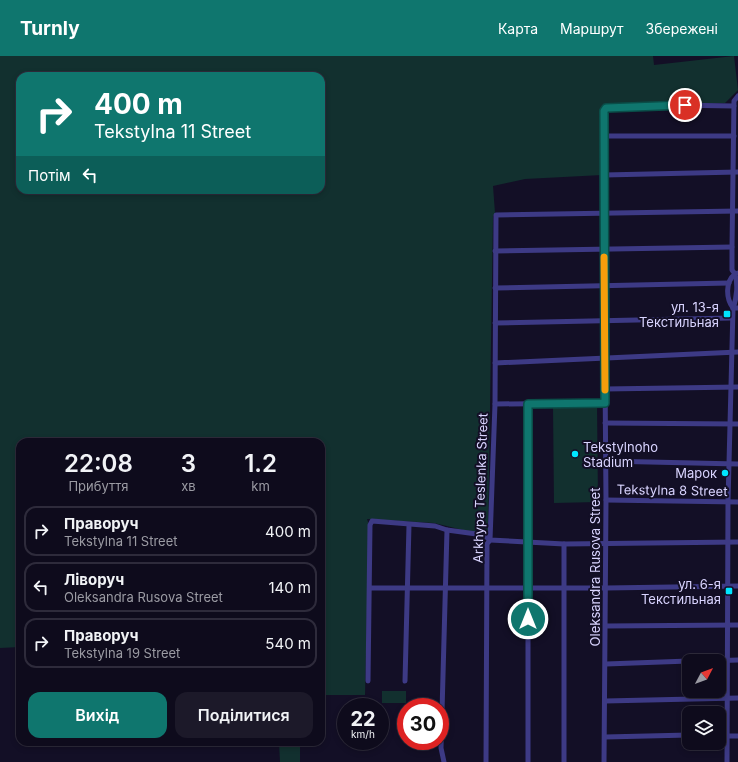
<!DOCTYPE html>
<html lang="uk">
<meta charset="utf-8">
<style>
body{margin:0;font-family:Inter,sans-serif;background:#1c1929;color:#f1f3f6;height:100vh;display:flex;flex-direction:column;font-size:15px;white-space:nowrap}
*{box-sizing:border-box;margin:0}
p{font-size:13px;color:#9b9ba3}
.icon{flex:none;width:22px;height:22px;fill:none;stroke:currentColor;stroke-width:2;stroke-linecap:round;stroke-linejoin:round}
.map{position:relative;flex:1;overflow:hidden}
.drawer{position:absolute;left:16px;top:382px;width:309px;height:308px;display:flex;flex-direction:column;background:#0e0b1c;border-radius:12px;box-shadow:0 2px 6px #0003,0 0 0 1px #2e2b3b}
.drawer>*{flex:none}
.guide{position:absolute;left:16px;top:16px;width:309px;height:122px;border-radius:12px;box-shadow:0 2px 6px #0003,0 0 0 1px #2e2b3b;background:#0f766e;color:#fff;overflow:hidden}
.needle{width:26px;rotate:49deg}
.fabs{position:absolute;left:682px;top:598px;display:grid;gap:8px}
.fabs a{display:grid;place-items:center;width:44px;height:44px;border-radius:8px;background:#0e0b1c;box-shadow:0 2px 6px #0003,0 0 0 1px #2e2b3b;font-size:20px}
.speed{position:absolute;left:337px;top:642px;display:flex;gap:8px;font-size:20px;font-weight:700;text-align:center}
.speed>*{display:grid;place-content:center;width:52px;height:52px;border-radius:50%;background:#0e0b1c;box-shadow:0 2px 6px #0003,0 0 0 1px #2e2b3b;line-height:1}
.speed small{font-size:10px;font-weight:400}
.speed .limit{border:6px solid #d22;background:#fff;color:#111}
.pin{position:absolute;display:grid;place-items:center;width:34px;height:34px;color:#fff;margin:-17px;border:2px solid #fff;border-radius:50%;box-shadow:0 1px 4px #0007}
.me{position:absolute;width:44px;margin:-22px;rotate:0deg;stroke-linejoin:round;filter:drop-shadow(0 0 3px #0008)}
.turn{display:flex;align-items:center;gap:14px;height:84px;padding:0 12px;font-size:18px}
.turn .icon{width:52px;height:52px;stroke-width:2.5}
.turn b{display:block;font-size:28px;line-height:34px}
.then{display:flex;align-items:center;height:38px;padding:0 12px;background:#0003;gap:8px;font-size:15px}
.eta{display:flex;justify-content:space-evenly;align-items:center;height:68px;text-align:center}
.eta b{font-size:24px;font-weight:600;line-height:28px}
.primary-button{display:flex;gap:8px;margin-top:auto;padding:8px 12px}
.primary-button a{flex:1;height:46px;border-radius:12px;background:#0f766e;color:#fff;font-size:16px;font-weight:600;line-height:46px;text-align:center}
.primary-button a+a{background:#1c1929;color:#f1f3f6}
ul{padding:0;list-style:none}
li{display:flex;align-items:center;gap:12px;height:50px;margin:0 8px 6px;padding:0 4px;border:2px solid #2e2b3b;border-radius:12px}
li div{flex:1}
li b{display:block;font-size:15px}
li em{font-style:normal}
header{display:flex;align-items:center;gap:24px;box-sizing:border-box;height:56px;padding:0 20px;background:#0f766e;color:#fff}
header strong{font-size:19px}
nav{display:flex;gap:22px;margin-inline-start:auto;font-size:14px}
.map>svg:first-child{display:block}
</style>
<header>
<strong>Turnly</strong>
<nav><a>Карта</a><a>Маршрут</a><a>Збережені</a></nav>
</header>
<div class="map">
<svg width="738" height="706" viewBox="0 0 738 706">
<rect width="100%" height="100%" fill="#130f26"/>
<!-- green -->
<g fill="#12302f" fill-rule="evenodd">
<path d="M0,0H653L654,9L734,0L738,34L725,47L617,49L605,51L602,119L525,123L493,130L495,157L493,160L488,480L434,467L367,463L369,469L365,639H321V386H20V591L0,592ZM20,20H321V134H20Z"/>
<path d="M597,349L598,446L554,447L553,350Z"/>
<rect x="382" y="635" width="24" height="12"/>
<path d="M279,686H300V706H280Z"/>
</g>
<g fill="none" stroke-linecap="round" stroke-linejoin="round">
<!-- minor -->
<g stroke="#3d3a85" stroke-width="5">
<path d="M603,80H734"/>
<path d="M604,119L738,116"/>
<path d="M495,195L732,191"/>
<path d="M738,217L735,218C738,228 737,242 733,252H738"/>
<path d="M495,232L729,227"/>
<path d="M495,267L731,262"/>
<path d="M495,307L738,296"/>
<path d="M605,333L738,331"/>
<path d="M495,348L605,347"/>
<path d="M605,367L738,368"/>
<path d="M605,405L738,408"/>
<path d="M606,444L738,446"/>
<path d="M370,532H606L738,530"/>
<path d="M606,570L738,569"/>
<path d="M708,605L738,604"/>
<path d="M606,608L689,605"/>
<path d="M368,625L370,469L372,465L435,470L447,474L484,479L490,484L564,488L738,486"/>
<path d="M405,625L409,469"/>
<path d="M605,645L738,642"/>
<path d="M726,680H738"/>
<path d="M605,681L689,679"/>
<path d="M444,706L441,692L447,474"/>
<path d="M486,706L487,488L490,484L495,348L496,159L738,155"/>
<path d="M528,706V348"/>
<path d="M564,706V488"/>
<path d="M604,706L606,444L603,59L606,52L671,49L734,50"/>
<path d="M727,706L728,446L733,252C726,243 725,226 735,218L732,214V191L734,45L738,40"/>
</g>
</g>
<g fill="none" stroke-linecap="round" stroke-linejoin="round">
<defs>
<path id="route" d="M528,563V348L605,347L604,55L606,52L685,49"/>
</defs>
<!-- route casing -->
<use href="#route" stroke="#0a4d48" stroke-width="10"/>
<!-- route -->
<use href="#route" stroke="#0f766e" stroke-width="7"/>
<!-- slow -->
<path stroke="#f59e0b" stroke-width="7" d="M604,201L605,334"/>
</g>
<!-- markers -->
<g fill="#00e5ff" stroke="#130f26" stroke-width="1.5">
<rect x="723" y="254" width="8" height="8" rx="2"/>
<circle cx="575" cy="398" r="4"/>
<circle cx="725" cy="417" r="4"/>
<rect x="725" y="531" width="8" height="8" rx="2"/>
</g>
<g text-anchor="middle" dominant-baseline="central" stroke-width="4" stroke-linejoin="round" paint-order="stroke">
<!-- poi labels -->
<g font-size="13" fill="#d9d4ff" stroke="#130f26" text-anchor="end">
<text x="719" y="251">ул. 13-я<tspan x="719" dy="15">Текстильная</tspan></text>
<text x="583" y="391" text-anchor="start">Tekstylnoho<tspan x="583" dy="15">Stadium</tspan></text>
<text x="717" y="417">Марок</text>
<text x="721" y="528">ул. 6-я<tspan x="721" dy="15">Текстильная</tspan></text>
</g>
<!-- street labels -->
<g font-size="13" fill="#d9d4ff" stroke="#130f26">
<text transform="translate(480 432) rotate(-88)">Arkhypa Teslenka Street</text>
<text transform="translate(672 434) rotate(1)">Tekstylna 8 Street</text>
<text transform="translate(595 511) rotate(-90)">Oleksandra Rusova Street</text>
</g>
</g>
</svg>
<div class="fabs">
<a><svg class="needle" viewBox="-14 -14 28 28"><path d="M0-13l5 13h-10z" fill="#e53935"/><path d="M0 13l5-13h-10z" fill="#9b9ba3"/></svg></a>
<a><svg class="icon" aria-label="layers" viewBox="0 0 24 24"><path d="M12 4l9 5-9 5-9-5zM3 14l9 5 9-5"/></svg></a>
</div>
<div class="speed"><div>22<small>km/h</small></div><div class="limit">30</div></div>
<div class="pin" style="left:685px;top:49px;background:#d93025"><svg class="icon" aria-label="arrive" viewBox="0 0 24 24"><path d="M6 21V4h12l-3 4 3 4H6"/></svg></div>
<svg class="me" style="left:528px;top:563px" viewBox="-20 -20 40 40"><circle r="17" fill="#0f766e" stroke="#fff" stroke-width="3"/><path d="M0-11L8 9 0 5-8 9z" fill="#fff"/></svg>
<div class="guide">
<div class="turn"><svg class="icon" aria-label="right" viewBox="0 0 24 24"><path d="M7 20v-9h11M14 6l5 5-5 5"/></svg><div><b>400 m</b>Tekstylna 11 Street</div></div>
<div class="then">Потім<svg class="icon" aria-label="left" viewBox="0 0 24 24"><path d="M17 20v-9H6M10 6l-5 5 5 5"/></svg></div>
</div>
<section class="drawer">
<div class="eta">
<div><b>22:08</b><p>Прибуття</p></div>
<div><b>3</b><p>хв</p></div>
<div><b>1.2</b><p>km</p></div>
</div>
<ul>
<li><svg class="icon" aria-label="right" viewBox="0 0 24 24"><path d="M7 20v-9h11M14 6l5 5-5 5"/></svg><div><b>Праворуч</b><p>Tekstylna 11 Street</p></div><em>400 m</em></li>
<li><svg class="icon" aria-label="left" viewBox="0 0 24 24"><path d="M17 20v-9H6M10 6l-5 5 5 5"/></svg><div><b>Ліворуч</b><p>Oleksandra Rusova Street</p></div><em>140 m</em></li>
<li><svg class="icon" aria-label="right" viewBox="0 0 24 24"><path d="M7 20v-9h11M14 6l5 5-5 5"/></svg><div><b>Праворуч</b><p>Tekstylna 19 Street</p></div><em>540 m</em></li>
</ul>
<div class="primary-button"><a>Вихід</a><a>Поділитися</a></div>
</section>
</div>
